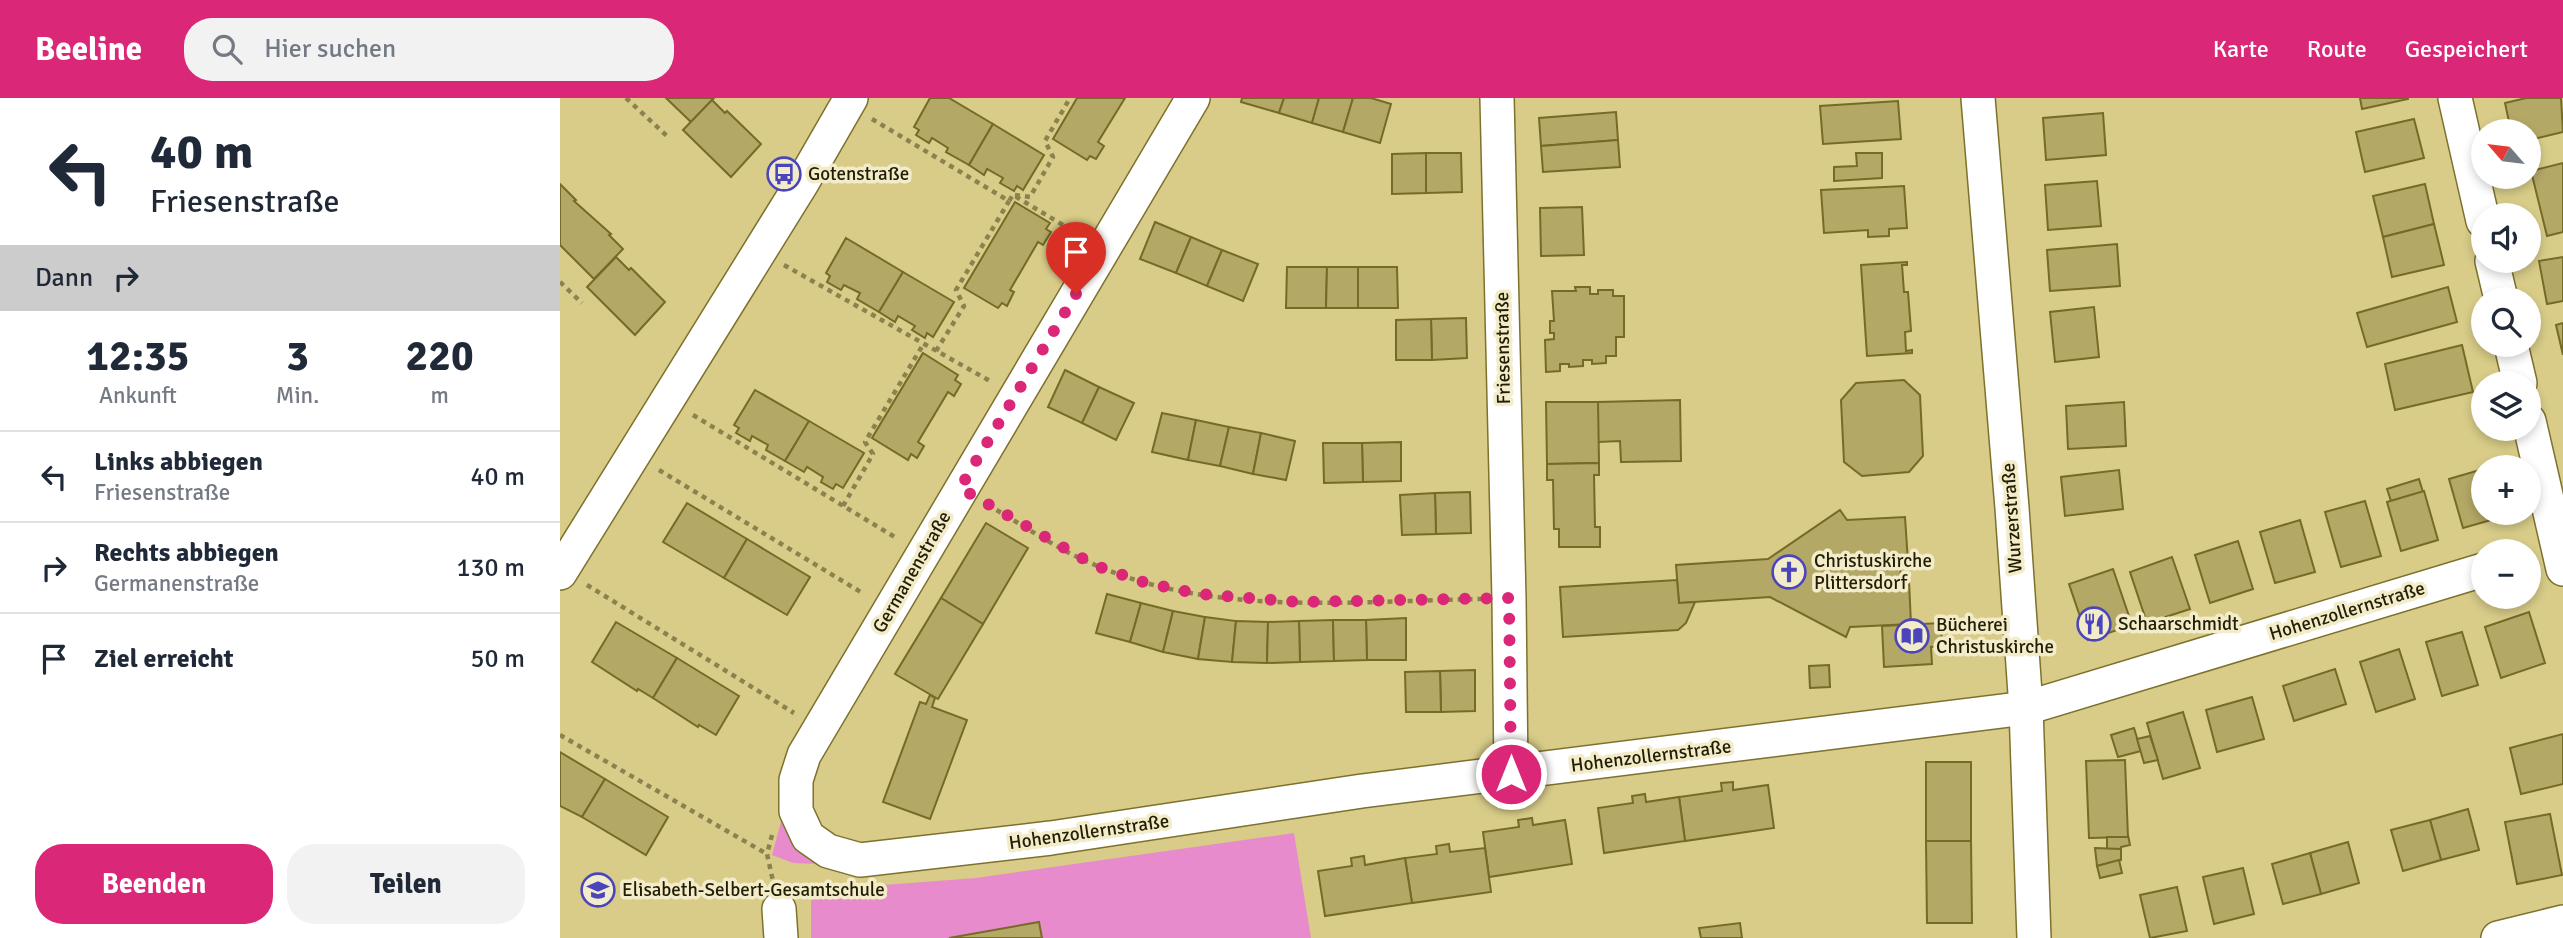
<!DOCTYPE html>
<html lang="de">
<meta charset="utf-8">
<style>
body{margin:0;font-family:Signika,sans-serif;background:#f2f2f3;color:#1f2937;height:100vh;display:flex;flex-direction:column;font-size:26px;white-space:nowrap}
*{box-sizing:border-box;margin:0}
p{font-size:23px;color:#747a83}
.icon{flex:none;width:38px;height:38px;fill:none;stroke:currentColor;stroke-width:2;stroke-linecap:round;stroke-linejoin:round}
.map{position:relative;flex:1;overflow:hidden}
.details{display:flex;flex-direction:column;background:#fff;width:560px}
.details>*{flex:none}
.banner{background:#fff;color:#1f2937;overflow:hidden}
.needle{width:46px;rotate:298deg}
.buttons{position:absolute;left:1911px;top:21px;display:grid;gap:14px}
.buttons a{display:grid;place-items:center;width:70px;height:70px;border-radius:50%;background:#fff;box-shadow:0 4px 10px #0003;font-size:35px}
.pin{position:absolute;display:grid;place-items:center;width:60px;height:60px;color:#fff;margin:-72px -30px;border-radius:50% 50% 50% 0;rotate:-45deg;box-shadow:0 0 7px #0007}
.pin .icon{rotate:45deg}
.me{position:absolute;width:77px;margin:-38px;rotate:0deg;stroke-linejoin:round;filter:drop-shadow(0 0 5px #0008)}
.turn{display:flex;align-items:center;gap:24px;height:147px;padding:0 35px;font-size:32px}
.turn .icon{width:91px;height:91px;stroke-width:2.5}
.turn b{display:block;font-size:49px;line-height:60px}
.then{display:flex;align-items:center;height:66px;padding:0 35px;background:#0003;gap:14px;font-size:26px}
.eta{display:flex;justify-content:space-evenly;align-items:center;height:119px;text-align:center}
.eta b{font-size:42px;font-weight:700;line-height:49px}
.button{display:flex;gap:14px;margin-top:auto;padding:14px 35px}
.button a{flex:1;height:80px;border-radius:28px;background:#db2777;color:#fff;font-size:28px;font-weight:700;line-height:80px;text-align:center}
.button a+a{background:#f2f2f3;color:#1f2937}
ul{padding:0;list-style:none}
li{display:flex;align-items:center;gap:21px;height:91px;padding:0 35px;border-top:2px solid #e0e1e3}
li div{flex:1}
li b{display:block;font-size:26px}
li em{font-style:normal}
header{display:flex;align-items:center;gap:42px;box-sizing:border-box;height:98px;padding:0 35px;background:#db2777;color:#fff}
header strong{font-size:33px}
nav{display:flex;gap:38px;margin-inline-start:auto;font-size:24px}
.search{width:490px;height:63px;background:#f2f2f3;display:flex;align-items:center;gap:18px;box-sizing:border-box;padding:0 24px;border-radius:28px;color:#747a83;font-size:26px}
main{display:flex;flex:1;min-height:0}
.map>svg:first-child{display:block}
</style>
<header>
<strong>Beeline</strong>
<div class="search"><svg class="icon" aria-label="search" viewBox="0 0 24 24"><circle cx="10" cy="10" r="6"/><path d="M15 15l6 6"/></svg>Hier suchen</div>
<nav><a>Karte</a><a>Route</a><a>Gespeichert</a></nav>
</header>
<main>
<section class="details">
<div class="banner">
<div class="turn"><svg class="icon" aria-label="left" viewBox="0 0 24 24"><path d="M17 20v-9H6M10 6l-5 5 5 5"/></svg><div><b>40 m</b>Friesenstraße</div></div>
<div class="then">Dann<svg class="icon" aria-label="right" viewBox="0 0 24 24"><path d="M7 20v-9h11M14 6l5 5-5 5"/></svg></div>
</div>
<div class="eta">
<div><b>12:35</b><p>Ankunft</p></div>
<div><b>3</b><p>Min.</p></div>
<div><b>220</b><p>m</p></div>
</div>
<ul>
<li><svg class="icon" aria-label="left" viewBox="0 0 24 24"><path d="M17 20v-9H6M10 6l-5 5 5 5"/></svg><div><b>Links abbiegen</b><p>Friesenstraße</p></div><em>40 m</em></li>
<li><svg class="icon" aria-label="right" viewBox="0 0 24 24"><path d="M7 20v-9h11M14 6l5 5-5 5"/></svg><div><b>Rechts abbiegen</b><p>Germanenstraße</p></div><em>130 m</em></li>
<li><svg class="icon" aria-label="arrive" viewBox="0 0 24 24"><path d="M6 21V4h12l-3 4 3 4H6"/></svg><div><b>Ziel erreicht</b></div><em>50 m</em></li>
</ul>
<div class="button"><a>Beenden</a><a>Teilen</a></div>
</section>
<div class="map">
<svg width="2003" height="840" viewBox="0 0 2003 840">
<rect width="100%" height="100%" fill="#d8cc88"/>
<!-- green -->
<g fill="#e88bcc">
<path d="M222,720L233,748L258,766L233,765L212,757Z"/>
<path d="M734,735L751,840H251V803L258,792L416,780Z"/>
</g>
<!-- building -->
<g fill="#b4a866" stroke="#766a27" stroke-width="2">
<path d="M106,0H154L131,24Z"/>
<path d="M370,0H389L433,26L409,67L386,54L388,50L372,40L369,45L356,37L359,32L354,29Z"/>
<path d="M517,0H565L538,44L544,48L536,61L530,58L527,62L493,41Z"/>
<path d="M682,0H724L719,15L681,4Z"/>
<path d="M724,0H759L752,25L719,15Z"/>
<path d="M759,0H793L783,34L752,25Z"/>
<path d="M793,0H811L831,6L820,45L783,34Z"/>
<path d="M1800,0H1848V1L1802,11Z"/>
<path d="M1966,0H2001L2003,34L1969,42V33H1951L1945,5Z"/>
<path d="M152,2L165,15L167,13L201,46L171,79L123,32Z"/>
<path d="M1338,3L1341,41L1263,46L1260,8Z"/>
<path d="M1056,14L1058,42L981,48L979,20Z"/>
<path d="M1543,15L1546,57L1486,62L1483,20Z"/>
<path d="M1854,21L1864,60L1805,74L1796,34Z"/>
<path d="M433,26L484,57L463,92L457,88L454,93L440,85L443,80L427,71L424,77L409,67Z"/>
<path d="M1058,42L1060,69L983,74L981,48Z"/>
<path d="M866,55V95L832,96V56Z"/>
<path d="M866,55H901L902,94L866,95Z"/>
<path d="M1296,55H1322V80L1274,83V69L1297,68Z"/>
<path d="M2003,65V134L1987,138L1971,73Z"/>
<path d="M1537,83L1541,128L1488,132L1485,87Z"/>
<path d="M0,86L16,102L14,103L51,136L49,137L63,151L34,181L0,147Z"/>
<path d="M1865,86L1874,126L1823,139L1813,98Z"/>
<path d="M1344,88L1347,130L1329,131V138L1308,139V132L1264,135L1261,92Z"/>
<path d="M455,104L490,125L486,131L491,134L483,147L478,144L450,192L454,194L447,208L442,205L438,210L404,190Z"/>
<path d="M1022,109L1024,157L981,158L980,110Z"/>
<path d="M595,124L631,139L616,175L580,161Z"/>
<path d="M1874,126L1884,167L1832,179L1823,139Z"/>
<path d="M631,139L662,152L647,188L616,175Z"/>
<path d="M286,140L343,174L319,214L297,201L300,195L284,187L281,192L267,184L270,178L266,175Z"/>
<path d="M1557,146L1560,188L1490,193L1487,152Z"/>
<path d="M662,152L698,166L683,203L647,188Z"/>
<path d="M56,159L69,172L71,170L105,204L75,237L27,189Z"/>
<path d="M2003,159V203L1987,206L1979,163Z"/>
<path d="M1347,164V167H1342L1344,194H1348L1351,233L1345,234L1346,253L1352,252V255L1307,258L1301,167Z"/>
<path d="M727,169H767L766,210H726Z"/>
<path d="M767,169H798V210H766Z"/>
<path d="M798,169H837L838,210H798Z"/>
<path d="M343,174L394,204L373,239L367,235L365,240L352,232L355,228L338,218L335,224L319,214Z"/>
<path d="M1015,189H1030V196H1038V192H1053V198H1064V239H1056V258H1046V265L1032,266V262H1023V268L1009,269V266H1000V273L986,274L985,242L994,241V235H990V223H994L992,193H1016Z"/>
<path d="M1888,189L1897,224L1807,249L1797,215Z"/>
<path d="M1534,209L1539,259L1495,264L1490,214Z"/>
<path d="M906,220L907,260L872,262L871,221Z"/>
<path d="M871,221L872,262H836V222Z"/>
<path d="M2003,225V257L1996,227Z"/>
<path d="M1902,247L1913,294L1835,312L1825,266Z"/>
<path d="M363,255L398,277L395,282L401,286L394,298L388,294L358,344L364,348L357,360L351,356L348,362L312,340Z"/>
<path d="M505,272L539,289L522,325L488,309Z"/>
<path d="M1344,282L1360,297L1363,358L1349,374L1302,378L1284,364L1281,302L1296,285Z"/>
<path d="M539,289L574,305L556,342L522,325Z"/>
<path d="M195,292L249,323L225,363L206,352L208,347L192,338L190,343L176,335L179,330L174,327Z"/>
<path d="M1120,302L1121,363L1061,364L1060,343L1038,344V304Z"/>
<path d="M986,304H1038L1039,365L987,366Z"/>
<path d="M1564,304L1566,348L1508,351L1506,308Z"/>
<path d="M602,315L636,322L628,362L592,354Z"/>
<path d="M636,322L669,329L660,368L628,362Z"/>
<path d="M249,323L304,355L283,390L276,386L273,391L261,384L263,379L247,369L244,374L225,363Z"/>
<path d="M669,329L701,335L693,376L660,368Z"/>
<path d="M701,335L735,343L726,382L693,376Z"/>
<path d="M841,344V383L803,384L802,345Z"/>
<path d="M763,345H802L803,384L764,385Z"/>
<path d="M1039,365V377H1034L1035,429H1040V449H999V431H994L993,382H987V366Z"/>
<path d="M1923,371V415H1944L1945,418L1903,430L1889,381Z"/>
<path d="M1559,372L1563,411L1505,418L1501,379Z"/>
<path d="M1859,381L1863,394L1831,403L1827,391Z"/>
<path d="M1864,393L1878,442L1841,453L1827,404Z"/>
<path d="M910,394L911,435L876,436L875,395Z"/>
<path d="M875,395L876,436L842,437L840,397Z"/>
<path d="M1805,403L1821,458L1781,469L1765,414Z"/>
<path d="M127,405L187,441L164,480L103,444Z"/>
<path d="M1280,412L1287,422L1345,419L1348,464L1340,465L1341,482L1349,483L1351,526L1290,529L1286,539L1210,499L1119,505L1116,467L1208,461Z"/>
<path d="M1740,422L1755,474L1715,485L1700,434Z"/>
<path d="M426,425L468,450L423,526L381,500Z"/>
<path d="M187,441L250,479L227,517L164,480Z"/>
<path d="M1678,443L1693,491L1650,505L1635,457Z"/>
<path d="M1612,459L1630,511L1587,525L1570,474Z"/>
<path d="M1553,471L1572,527L1528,542L1509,486Z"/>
<path d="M1117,482L1119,505L1135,504L1126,525L1118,532L1003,539L1000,489Z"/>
<path d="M547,496L581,505L570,544L536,535Z"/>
<path d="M381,500L423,526L378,601L335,576Z"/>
<path d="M581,505L613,513L603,554L570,544Z"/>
<path d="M613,513L645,519L638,561L603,554Z"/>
<path d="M1969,514L1985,565L1941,580L1925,529Z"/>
<path d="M645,519L676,523L672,564L638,561Z"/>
<path d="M846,520V562H807L806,522Z"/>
<path d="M773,522L774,563L740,564L739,523Z"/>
<path d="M773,522H806L807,562L774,563Z"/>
<path d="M676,523L708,524L707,565L672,564Z"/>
<path d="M739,523L740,564L707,565L708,524Z"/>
<path d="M56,524L117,560L93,600L78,591L77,593L32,564Z"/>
<path d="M1381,525L1382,548L1371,549L1372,566L1324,569L1322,528Z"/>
<path d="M1902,534L1918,587L1882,598L1866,544Z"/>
<path d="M1839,551L1855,601L1816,614L1800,564Z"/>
<path d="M117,560L179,598L156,637L139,627L138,629L93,600Z"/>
<path d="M1269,567L1270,589L1250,590L1249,568Z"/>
<path d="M1775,571L1786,606L1734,623L1723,588Z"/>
<path d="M915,572V613L881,614L880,573Z"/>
<path d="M880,573L881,614H846L845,574Z"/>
<path d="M370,597L375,600L372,609L407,622L370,721L323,704L360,604L366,606Z"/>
<path d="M1692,599L1704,641L1657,654L1646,612Z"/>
<path d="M1623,614L1640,670L1603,681L1587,625Z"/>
<path d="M1574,630L1581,653L1558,659L1551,637Z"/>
<path d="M2003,636V686L1961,696L1950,650Z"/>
<path d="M1590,638L1598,662L1584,665L1577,641Z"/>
<path d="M0,654L45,681L22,719L0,708Z"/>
<path d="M1565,662L1568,739L1529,740L1526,663Z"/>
<rect x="1366" y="664" width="45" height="79"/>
<path d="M45,681L108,719L86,757L22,719Z"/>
<path d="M1173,684V692L1208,687L1214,730L1125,743L1119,699L1162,693L1161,685Z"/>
<path d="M1085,696L1086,704L1119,699L1125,743L1044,755L1038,710L1073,705L1072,698Z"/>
<path d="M1908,711L1919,752L1881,762L1870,722Z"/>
<path d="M1990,716L2002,777L1957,786L1945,724Z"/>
<path d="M972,720L973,727L1005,722L1012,766L929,779L923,734L959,729L958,722Z"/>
<path d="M1870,722L1881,762L1843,773L1831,732Z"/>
<path d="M1568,737L1570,747L1561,749V751L1547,752V739H1568Z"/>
<path d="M1366,743H1411L1412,825H1367Z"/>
<path d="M1788,744L1799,785L1761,796L1750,755Z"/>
<path d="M889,746L890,754L925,750L931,794L852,805L845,760L877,756L876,748Z"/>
<path d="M1535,750L1561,751V762L1537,768Z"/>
<path d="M1750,755L1761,796L1723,806L1712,766Z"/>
<path d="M804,758L805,767L845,760L852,805L765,818L758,773L792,768L791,760Z"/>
<path d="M1559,762L1562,775L1540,780L1537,768Z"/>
<path d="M1683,770L1694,816L1654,826L1643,779Z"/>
<path d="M1617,789L1627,833L1590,840L1580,797Z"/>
<path d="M479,824L482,840H389Z"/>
<path d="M1180,825L1182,840H1141L1139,830Z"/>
</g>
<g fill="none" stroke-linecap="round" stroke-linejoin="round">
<defs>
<g id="minor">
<path d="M633,0L244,657L236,682V713L248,739L268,753L300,762L491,740L802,693L1466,610L1923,472"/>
<path d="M937,0L949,501L951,675"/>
<path d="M1418,0L1452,410L1466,610L1474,840"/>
<path d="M1895,0L1923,123"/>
<path d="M1932,163L1941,201"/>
<path d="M1951,247L1960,285"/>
<path d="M1969,323L2003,471"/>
<path d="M0,475L242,85L291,0"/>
<path d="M219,811L221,840"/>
<path d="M1938,840L2003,824"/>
</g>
</defs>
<!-- minor casing -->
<use href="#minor" stroke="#7d712e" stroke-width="36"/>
<!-- path -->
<g stroke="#8b824f" stroke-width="4.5" stroke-dasharray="5 5" stroke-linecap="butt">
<path d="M66,0L107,38"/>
<path d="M312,21L449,103L453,97L518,136"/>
<path d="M455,97L470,99L493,59L485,43L510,0"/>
<path d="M224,167L430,283"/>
<path d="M0,184L22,205"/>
<path d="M376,253L404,208L396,192L449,103"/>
<path d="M133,317L338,441"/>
<path d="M99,372L304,496"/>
<path d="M428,407C463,427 498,452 535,467C655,519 793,503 921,501"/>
<path d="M283,408L313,356L305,344L364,245"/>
<path d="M27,487L234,615"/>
<path d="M0,637L207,756"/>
<path d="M212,737L207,756L213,783"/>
</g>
<!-- minor -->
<use href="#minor" stroke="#fff" stroke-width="33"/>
</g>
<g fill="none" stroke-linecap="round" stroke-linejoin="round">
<!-- route -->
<path stroke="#db2777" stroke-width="12" stroke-dasharray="0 21.6" d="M516,196L400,390L534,467L586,485L640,496L738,504L949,500L951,676"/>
</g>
<!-- icons -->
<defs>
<symbol id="bus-ring" viewBox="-11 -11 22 22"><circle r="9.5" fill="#f2ecca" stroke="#4b45bb" stroke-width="1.5"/><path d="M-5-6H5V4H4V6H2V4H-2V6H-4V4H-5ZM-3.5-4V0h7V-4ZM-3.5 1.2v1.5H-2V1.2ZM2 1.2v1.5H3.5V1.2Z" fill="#4b45bb"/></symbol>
<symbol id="church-ring" viewBox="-11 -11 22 22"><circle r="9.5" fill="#f2ecca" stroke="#4b45bb" stroke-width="1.5"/><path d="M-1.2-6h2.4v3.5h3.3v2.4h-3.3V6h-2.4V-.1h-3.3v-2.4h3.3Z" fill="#4b45bb"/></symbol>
<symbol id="restaurant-ring" viewBox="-11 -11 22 22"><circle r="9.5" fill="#f2ecca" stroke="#4b45bb" stroke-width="1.5"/><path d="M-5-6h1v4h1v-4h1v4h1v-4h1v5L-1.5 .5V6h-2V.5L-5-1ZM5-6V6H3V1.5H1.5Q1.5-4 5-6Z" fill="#4b45bb"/></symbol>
<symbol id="library-ring" viewBox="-11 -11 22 22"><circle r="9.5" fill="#f2ecca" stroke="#4b45bb" stroke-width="1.5"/><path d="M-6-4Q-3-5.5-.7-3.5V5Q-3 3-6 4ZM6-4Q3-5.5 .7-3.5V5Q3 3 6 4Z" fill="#4b45bb"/></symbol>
<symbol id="school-ring" viewBox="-11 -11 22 22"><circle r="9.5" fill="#f2ecca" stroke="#4b45bb" stroke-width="1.5"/><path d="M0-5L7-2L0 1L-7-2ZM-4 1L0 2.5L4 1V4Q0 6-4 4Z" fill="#4b45bb"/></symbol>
</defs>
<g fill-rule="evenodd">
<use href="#bus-ring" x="205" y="57" width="38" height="38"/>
<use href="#church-ring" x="1210" y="455" width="38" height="38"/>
<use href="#restaurant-ring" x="1515" y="507" width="38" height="38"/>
<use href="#library-ring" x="1333" y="519" width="38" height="38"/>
<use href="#school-ring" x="19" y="773" width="38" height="38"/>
</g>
<g text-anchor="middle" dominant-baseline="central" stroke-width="7" stroke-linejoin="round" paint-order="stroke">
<!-- poi labels -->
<g font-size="19" fill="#231e03" stroke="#f2ecca" text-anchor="start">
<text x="248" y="76">Gotenstraße</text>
<text x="1254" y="463">Christuskirche<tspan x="1254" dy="22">Plittersdorf</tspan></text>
<text x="1558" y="526">Schaarschmidt</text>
<text x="1376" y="527">Bücherei<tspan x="1376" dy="22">Christuskirche</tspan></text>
<text x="62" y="792">Elisabeth-Selbert-Gesamtschule</text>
</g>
<!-- street labels -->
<g font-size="19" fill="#231e03" stroke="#f2ecca">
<text transform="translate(943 250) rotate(-91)">Friesenstraße</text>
<text transform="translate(1452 420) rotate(-94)">Wurzerstraße</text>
<text transform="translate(352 474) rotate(-60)">Germanenstraße</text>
<text transform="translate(1787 513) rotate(-17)">Hohenzollernstraße</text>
<text transform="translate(1091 658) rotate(-7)">Hohenzollernstraße</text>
<text transform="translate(529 734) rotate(-8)">Hohenzollernstraße</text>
</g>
</g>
</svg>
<div class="buttons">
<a><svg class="needle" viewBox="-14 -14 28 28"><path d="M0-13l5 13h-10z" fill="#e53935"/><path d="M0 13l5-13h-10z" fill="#747a83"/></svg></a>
<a><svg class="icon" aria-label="sound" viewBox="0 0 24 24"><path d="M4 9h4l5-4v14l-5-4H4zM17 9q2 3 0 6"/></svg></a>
<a><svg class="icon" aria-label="search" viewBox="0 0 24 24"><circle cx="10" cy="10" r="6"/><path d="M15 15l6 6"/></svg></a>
<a><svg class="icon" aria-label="layers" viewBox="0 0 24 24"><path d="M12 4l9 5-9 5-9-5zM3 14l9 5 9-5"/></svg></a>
<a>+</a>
<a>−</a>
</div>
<div class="pin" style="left:516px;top:196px;background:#d93025"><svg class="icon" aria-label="arrive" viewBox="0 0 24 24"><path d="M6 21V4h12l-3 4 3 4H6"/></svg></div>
<svg class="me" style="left:951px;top:676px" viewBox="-20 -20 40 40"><circle r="17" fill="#db2777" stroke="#fff" stroke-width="3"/><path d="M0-11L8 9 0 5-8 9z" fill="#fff"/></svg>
</div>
</main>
